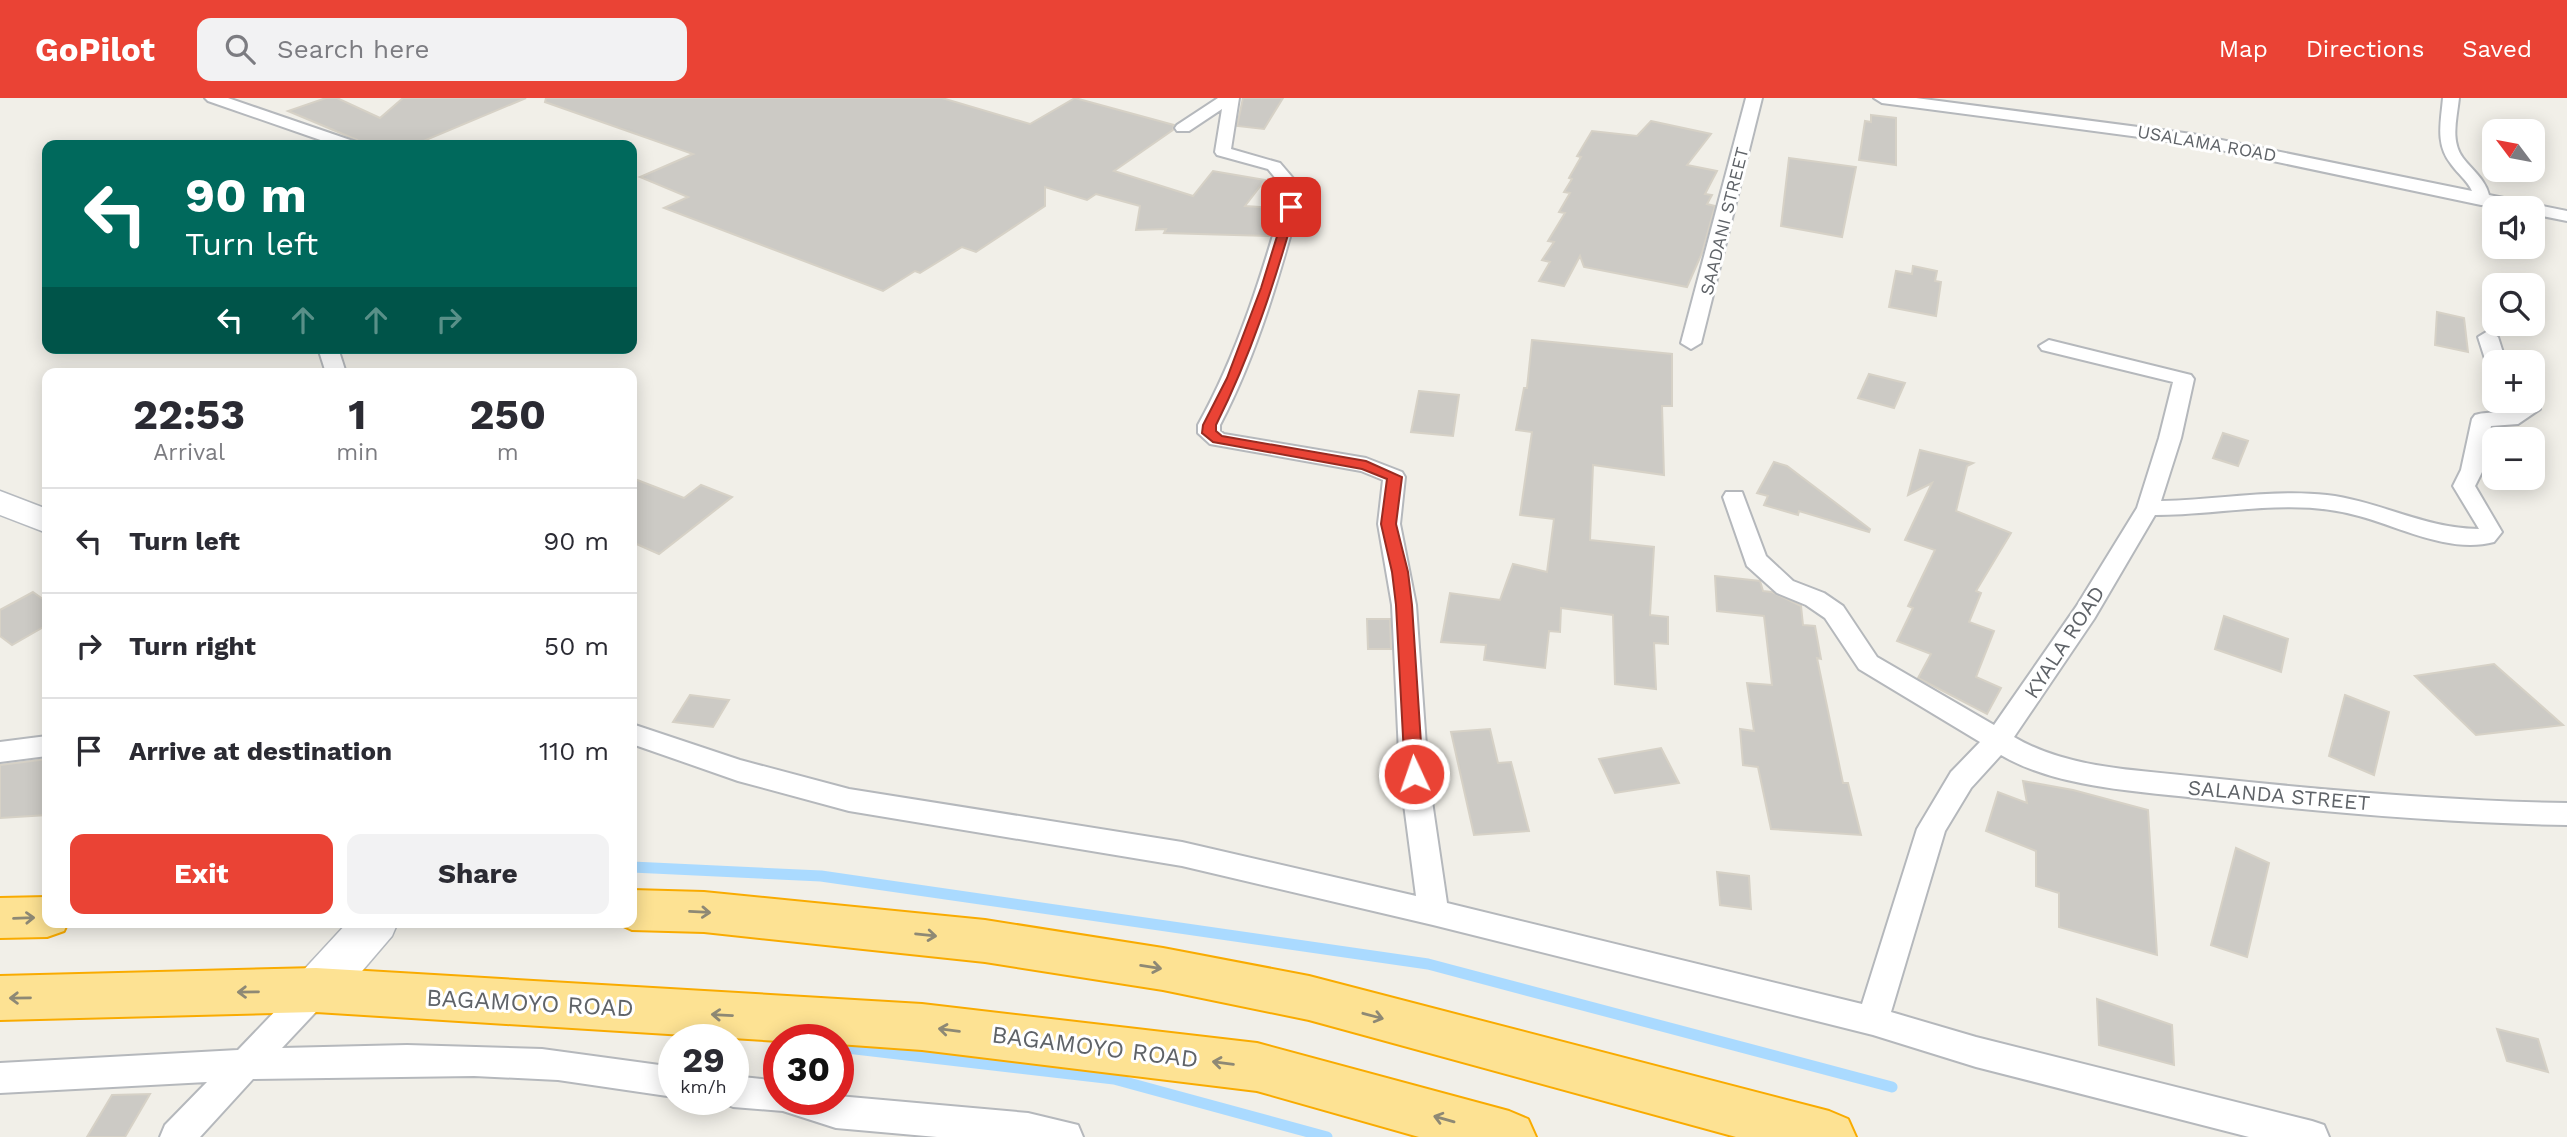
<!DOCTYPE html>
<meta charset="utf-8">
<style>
body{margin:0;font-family:"Work Sans",sans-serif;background:#f2f2f3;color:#2b2b33;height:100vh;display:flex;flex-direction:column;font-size:26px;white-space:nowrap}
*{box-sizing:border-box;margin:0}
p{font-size:23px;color:#7c7c81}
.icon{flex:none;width:38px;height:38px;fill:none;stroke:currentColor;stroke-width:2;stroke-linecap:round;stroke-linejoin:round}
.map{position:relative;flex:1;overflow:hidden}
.sheet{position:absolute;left:42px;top:270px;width:595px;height:560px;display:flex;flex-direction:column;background:#fff;border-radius:14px;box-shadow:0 4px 18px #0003}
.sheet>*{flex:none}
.banner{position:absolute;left:42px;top:42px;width:595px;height:214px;border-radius:14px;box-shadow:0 4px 18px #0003;background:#00695c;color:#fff;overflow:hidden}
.needle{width:46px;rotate:302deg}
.tools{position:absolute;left:2482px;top:21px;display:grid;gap:14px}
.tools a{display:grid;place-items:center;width:63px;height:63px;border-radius:14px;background:#fff;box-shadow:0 4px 18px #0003;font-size:35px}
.speed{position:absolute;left:658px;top:926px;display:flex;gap:14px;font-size:35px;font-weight:700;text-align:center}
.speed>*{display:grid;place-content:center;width:91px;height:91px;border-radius:50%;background:#fff;box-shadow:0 4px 18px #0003;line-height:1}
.speed small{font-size:18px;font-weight:400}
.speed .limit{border:10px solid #d22;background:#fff;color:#111}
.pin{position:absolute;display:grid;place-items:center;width:60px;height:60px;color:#fff;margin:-30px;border-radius:14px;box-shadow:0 4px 10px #0006}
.me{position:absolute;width:77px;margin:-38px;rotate:357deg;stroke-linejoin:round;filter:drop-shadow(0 0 5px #0008)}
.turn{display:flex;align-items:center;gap:24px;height:147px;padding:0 28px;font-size:32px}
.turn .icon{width:91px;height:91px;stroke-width:2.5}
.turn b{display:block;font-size:49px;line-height:60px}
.lanes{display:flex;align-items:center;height:66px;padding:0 28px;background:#0003;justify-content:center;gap:35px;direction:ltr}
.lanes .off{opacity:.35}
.eta{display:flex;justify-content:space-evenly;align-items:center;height:119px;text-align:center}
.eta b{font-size:42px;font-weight:700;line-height:49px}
.action{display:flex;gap:14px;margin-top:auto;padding:14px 28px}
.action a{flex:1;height:80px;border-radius:14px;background:#ea4335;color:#fff;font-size:28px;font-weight:700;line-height:80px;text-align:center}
.action a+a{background:#f2f2f3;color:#2b2b33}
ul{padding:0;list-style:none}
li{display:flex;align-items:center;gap:21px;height:105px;padding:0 28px;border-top:2px solid #e1e1e2}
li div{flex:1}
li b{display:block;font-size:26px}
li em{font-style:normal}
header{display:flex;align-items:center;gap:42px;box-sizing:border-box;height:98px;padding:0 35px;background:#ea4335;color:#fff}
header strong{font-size:33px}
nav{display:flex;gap:38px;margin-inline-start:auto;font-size:24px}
.search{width:490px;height:63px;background:#f2f2f3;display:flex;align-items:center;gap:18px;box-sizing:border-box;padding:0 24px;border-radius:14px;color:#7c7c81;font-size:26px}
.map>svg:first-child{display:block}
</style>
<header>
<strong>GoPilot</strong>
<div class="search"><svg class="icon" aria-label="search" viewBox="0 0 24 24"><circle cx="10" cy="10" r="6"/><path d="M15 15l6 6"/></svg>Search here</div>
<nav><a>Map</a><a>Directions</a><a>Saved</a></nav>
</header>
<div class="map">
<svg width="2567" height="1039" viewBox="0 0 2567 1039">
<rect width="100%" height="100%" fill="#f1efe8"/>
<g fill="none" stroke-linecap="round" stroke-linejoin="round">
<!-- stream -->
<g stroke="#aadaff" stroke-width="11">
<path d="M632,769L821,778L1428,866L1892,989"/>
<path d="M838,949L1114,981L1327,1039"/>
</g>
</g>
<!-- building -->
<g fill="#cccac5" stroke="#d6d1c6" stroke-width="2">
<path d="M326,0H337L380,20L403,0H526L414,47H364L357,42L288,13Z"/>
<path d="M546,0H942L1030,26L1075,0L1174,27L1173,32L1114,73L1193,98L1213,73L1265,82L1245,108L1277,110L1269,138L1164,135L1166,131L1136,132L1140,108L1096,96L1087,102L1045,89V108L976,154L962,149L920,175L915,173L883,193L664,110L688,99L640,79L693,56L545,4Z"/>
<path d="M1243,0H1283L1264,31L1237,28Z"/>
<path d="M1871,17L1896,20V67L1859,62L1865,23L1871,24Z"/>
<path d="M1651,23L1711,36L1687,67L1717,73L1705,96L1712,97L1707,106L1715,108L1702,155L1687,189L1584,169L1580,158L1564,188L1539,183L1550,164L1542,162L1554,144L1548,143L1565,115L1559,114L1570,95L1564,94L1572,81L1569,80L1581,59L1577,58L1592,33L1637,38Z"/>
<path d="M1789,60L1856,69L1842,139L1781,128Z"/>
<path d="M1913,168L1937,173L1935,183L1941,184L1936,218L1889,209L1896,173L1912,176Z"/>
<path d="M2437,214L2464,220L2468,254L2435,247Z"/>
<path d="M1532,242L1672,256V308H1662L1664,377L1593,367L1590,442L1654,449L1650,517L1668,519V546L1654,545L1656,591L1615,586L1613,517L1561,510L1560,534L1549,533L1545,570L1484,562L1486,547L1441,544L1450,495L1500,502L1513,466L1547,474L1554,421L1520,417L1532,334L1516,332L1524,290H1527Z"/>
<path d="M1869,276L1905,285L1894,310L1858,300Z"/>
<path d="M1419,293L1459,297L1453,338L1411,334Z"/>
<path d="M2223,335L2248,343L2238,368L2213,360Z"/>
<path d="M1920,352L1973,365L1967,368L1956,413L2011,435L1976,493L1981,495L1969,524L1994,533L1976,579L2001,590L1987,616L1918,580L1931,556L1897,543L1913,510L1908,508L1935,452L1905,442L1932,385L1908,397Z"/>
<path d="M1774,364L1787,368L1870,431L1869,434L1799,413L1798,417L1764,407L1768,398L1757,395Z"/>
<path d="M632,380L684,400L701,387L732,399L659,456L632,444Z"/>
<path d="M1715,478L1760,483L1763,493L1772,494L1801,508L1803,527L1815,528L1821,561L1817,560L1843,685H1848L1861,737L1771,731L1758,669L1743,667L1740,631L1754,633L1747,585L1772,587L1764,518L1717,513Z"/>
<path d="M33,494L47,504V527L12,547L0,538V512Z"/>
<path d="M2224,518L2288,541L2281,574L2215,551Z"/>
<path d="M1367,521H1390L1391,551H1368Z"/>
<path d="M2494,566L2528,596L2563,627L2476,637L2415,578Z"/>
<path d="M690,597L729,602L713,629L673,624Z"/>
<path d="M2345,597L2389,614L2374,677L2329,658Z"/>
<path d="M1490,631L1498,665L1511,664L1529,733L1474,737L1451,634Z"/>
<path d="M1661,650L1679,685L1615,695L1599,661Z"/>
<path d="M47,661V717L0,720V667Z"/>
<path d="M2023,683L2073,692L2148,712L2157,857L2059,829V795L2036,788V753L1986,733L1998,694L2027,705Z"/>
<path d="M2236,750L2269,765L2247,859L2211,847Z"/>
<path d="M1717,774L1749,778L1751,811L1720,807Z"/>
<path d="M2097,901L2172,927L2174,967L2099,947Z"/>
<path d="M2497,931L2538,941L2548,974L2507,963Z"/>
<path d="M150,996L125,1039H87L112,997Z"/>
</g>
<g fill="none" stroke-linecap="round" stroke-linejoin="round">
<defs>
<g id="street">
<path d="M205,0H228L356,44L358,47H335L208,3Z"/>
<path d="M1218,0H1239L1231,51L1280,65L1303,92C1281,173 1259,252 1220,327V333L1224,336L1366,360L1402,374L1405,379L1400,426L1416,507L1428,676L1447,805L1862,906L1917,731L1951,674L1980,644L1859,571L1825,520L1806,507L1777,495L1747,468L1723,399L1726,394H1742L1766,458L1793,483L1824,495L1843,508L1877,559L1994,627L2076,509L2137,410L2159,340L2173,284L2042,252L2039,248L2049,242L2191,277L2194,281L2181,340L2161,403C2216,402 2273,391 2327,397C2379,403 2426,431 2479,431L2453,388L2461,372L2472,321L2475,317C2492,312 2502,318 2519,309V303H2532V298L2539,303L2540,311L2518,326L2491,328L2483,372L2475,388L2502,434L2494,444C2450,456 2400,429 2359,418C2293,399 2222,417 2155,417L2094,521L2014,639C2068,671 2139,672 2200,679C2322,692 2445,703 2567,705V727C2443,725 2319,714 2196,700C2134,693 2055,689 2001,657L1971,690L1945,733L1891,914L1976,939L2312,1023L2324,1027L2329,1039H2249L1976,969L1873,937L1433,827L1182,768L849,713L738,683L632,646V626L740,662L849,691L1182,744L1416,798L1400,676L1392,507L1378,426L1383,382L1361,373L1210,346L1198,335V327C1239,253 1263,173 1286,93L1268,71L1217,57L1215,54L1222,11L1189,33H1177L1175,30L1177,27Z"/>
<path d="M1746,0H1762L1701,245L1691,251L1681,245Z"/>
<path d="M1874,0H1916L2192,36L2472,93C2467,82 2458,76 2451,66C2435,46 2441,24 2443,0H2459C2457,20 2450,43 2463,60C2473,73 2485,81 2489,97L2567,113V123L2532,116V110L2481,107L2192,46L1882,5Z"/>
<path d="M2488,233L2498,239L2506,264H2494V269L2486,264L2478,239Z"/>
<path d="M318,250H338L346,275H326Z"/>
<path d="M47,638V658L0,664V644Z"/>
<path d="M316,878L327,882L332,892L327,902L282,950L407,947L542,951L674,969V999L558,982L474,978L253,981L200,1039H160L165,1027L207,984L0,995V965L238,952L305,882Z"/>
<path d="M733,978L779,983V1001H838V998L1028,1015L1078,1027L1083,1039H937L836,1030L783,1013L733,1009L721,1004L720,1001H733Z"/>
</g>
<g id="secondary">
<path d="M0,393L47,411V435L0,417Z"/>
<path d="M348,824H398L392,838L333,907L316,913L299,907L293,892L299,877Z"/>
</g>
<g id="highway">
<path d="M632,792L704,794L985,822L1163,850L1309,878L1829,1013L1848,1021L1856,1039H1736L1309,922L1163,892L985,864L704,834L632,832L615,824H632Z"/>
<path d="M47,799V824H68L64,833L47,839L0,840V800Z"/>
<path d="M316,870L922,906L1257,945L1509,1013L1528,1021L1536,1039H1419L1257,993L922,952L838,946V942L779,943L316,914L0,922V878Z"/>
</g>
</defs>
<!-- street casing -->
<use href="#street" stroke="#b5b8bc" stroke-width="4"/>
<!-- secondary casing -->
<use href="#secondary" stroke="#b6babf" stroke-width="3"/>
<!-- highway casing -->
<use href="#highway" stroke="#f9ab00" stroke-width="4"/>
<!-- street -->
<use href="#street" fill="#fff" fill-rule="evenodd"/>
<!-- secondary -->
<use href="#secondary" fill="#fff" fill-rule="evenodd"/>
<!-- highway -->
<use href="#highway" fill="#fde293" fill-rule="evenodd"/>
</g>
<!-- one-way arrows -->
<defs><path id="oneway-shaft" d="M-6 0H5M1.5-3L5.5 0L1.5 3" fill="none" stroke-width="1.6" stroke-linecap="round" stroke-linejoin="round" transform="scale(1.75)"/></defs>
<g stroke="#8e8975">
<use href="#oneway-shaft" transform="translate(700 814) rotate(3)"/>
<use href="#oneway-shaft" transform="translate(24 820) rotate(-2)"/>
<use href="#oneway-shaft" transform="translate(926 837) rotate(6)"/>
<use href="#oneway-shaft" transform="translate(1151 869) rotate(9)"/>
<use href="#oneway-shaft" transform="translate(248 894) rotate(179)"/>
<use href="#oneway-shaft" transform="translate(20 900) rotate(179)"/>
<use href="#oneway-shaft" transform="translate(722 917) rotate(-177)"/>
<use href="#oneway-shaft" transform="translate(1373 918) rotate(15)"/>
<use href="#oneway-shaft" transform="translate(949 932) rotate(-173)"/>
<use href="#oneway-shaft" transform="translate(1223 965) rotate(-173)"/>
<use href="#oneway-shaft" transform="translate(1444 1021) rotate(-164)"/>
</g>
<!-- route -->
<path fill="#ea4335" stroke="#982c22" stroke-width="2" d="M1287,106L1296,109C1275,184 1251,257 1216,327V333L1222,338L1366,363L1402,379L1396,426L1408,474L1412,507L1423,676L1420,681H1408L1405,676L1396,507L1392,474L1381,426L1387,381L1362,371L1213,344L1202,335L1203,327L1227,280L1261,190Z"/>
<g text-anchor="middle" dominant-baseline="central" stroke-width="6" stroke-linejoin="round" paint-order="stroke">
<!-- far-street labels -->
<g font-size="18" fill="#5f6368" stroke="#fff">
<text transform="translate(2207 45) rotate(10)">USALAMA ROAD</text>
<text transform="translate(1724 123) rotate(-76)">SAADANI STREET</text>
</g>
<!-- street labels -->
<g font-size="21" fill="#5f6368" stroke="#fff">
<text transform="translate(2064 544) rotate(-57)">KYALA ROAD</text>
<text transform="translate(2279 697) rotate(5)">SALANDA STREET</text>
</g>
<!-- near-street labels -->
<g font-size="24" fill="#5f6368" stroke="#fff">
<text transform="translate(530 905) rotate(3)">BAGAMOYO ROAD</text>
<text transform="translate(1095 949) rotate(7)">BAGAMOYO ROAD</text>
</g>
</g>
</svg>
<div class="tools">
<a><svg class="needle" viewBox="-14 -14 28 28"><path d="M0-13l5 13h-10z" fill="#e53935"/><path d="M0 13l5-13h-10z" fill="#7c7c81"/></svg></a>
<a><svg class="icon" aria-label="sound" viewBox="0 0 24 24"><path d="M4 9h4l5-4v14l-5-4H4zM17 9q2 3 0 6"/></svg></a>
<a><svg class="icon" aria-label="search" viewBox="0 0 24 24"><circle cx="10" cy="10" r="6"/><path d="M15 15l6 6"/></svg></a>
<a>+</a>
<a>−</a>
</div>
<div class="speed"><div>29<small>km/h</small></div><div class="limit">30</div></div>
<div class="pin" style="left:1291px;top:109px;background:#d93025"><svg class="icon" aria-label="arrive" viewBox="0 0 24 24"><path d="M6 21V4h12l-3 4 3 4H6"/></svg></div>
<svg class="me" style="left:1414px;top:676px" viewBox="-20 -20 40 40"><circle r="17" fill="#ea4335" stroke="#fff" stroke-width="3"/><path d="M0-11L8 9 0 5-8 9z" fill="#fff"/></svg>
<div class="banner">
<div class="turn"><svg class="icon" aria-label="left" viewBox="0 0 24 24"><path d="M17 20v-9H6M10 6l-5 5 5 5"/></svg><div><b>90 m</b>Turn left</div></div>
<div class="lanes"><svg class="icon" aria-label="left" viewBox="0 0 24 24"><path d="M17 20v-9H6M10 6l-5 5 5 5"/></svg><svg class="icon off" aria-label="ahead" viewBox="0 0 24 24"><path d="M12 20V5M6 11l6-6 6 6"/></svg><svg class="icon off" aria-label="ahead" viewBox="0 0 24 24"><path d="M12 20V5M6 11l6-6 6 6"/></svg><svg class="icon off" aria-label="right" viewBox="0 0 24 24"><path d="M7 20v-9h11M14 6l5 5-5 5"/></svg></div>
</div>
<section class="sheet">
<div class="eta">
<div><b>22:53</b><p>Arrival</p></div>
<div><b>1</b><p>min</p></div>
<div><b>250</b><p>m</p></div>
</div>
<ul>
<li><svg class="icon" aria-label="left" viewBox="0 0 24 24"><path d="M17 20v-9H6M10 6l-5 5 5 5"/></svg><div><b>Turn left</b></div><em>90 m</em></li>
<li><svg class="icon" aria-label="right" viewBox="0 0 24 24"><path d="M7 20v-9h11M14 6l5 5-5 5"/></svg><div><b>Turn right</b></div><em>50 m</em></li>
<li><svg class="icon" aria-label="arrive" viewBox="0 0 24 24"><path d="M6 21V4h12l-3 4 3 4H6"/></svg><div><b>Arrive at destination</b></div><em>110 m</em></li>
</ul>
<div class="action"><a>Exit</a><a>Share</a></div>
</section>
</div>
